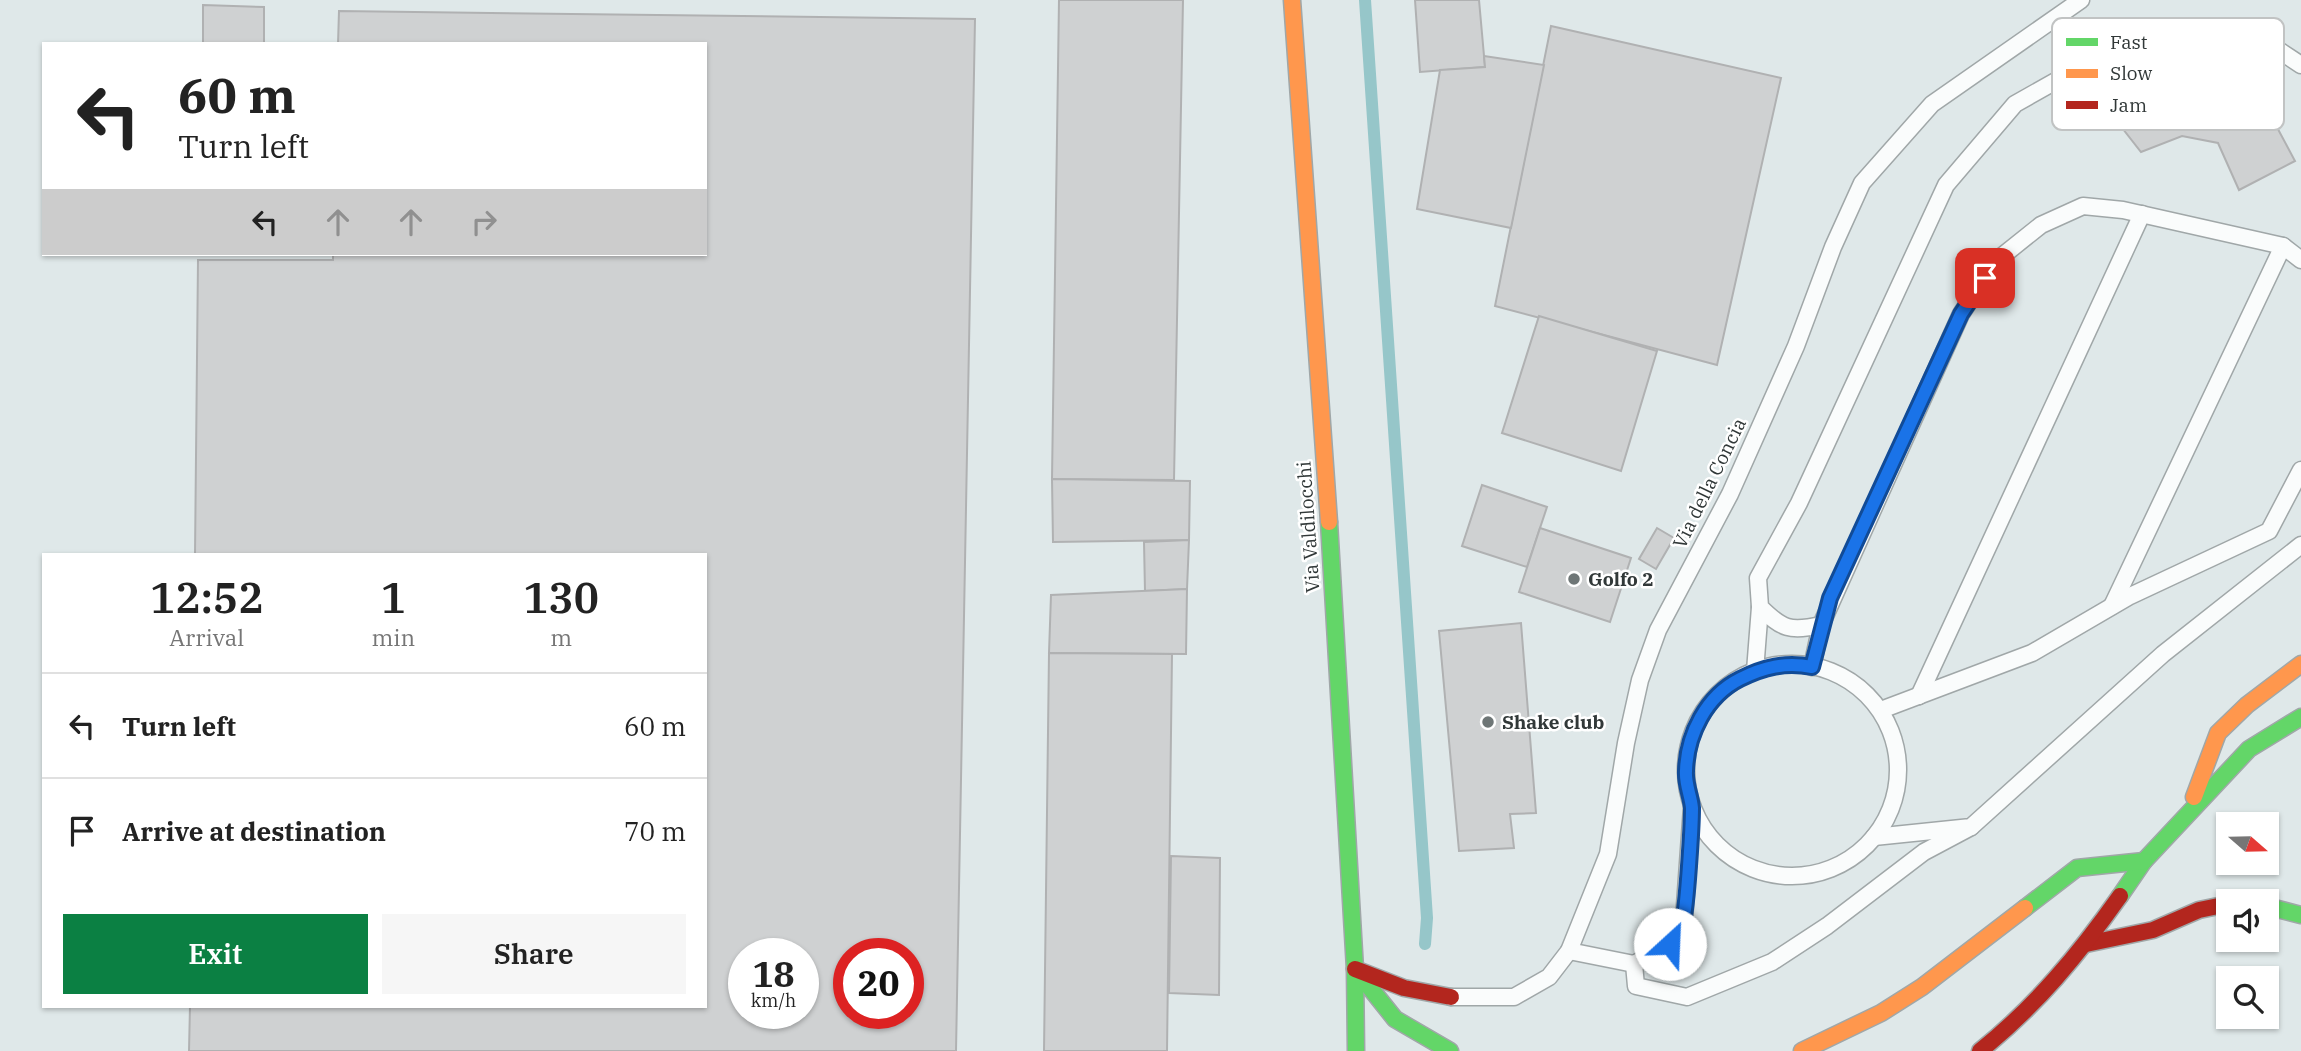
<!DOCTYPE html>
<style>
body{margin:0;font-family:"IBM Plex Serif",serif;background:#f6f6f6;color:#222;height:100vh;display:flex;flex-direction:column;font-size:26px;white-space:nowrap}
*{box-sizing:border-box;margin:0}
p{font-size:23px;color:#767676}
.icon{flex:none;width:38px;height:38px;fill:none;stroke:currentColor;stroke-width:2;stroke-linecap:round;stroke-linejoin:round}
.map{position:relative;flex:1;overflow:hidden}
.side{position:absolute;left:42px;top:553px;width:665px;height:455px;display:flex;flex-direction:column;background:#fff;border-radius:0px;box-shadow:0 2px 5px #0004}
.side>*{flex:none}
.banner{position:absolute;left:42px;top:42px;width:665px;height:214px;border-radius:0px;box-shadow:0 2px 5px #0004;background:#fff;color:#222;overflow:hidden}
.needle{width:46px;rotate:110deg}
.buttons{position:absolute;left:2216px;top:812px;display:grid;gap:14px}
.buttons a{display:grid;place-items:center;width:63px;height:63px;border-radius:0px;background:#fff;box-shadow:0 2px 5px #0004;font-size:35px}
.speed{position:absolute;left:728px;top:938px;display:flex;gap:14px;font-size:35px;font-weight:700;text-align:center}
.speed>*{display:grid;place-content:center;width:91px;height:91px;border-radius:50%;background:#fff;box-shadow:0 2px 5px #0004;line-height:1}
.speed small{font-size:18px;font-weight:400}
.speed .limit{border:10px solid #d22;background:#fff;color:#111}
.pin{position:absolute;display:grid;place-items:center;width:60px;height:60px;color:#fff;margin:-30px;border-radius:14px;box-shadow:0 4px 10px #0006}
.me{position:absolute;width:77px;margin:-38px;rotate:25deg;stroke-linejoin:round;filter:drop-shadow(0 0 5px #0008)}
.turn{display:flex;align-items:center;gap:24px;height:147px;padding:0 21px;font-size:32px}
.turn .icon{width:91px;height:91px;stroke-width:2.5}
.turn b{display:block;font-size:49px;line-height:60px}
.lanes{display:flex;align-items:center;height:66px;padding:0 21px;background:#0003;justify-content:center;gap:35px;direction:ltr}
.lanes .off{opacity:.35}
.eta{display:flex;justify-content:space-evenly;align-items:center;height:119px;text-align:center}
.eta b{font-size:42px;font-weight:600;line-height:49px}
.action{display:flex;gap:14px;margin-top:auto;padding:14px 21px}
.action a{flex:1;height:80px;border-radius:0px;background:#0b8043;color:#fff;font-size:28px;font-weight:600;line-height:80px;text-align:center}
.action a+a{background:#f6f6f6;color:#222}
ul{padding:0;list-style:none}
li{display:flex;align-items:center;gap:21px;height:105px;padding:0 21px;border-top:2px solid #e0e0e0}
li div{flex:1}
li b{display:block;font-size:26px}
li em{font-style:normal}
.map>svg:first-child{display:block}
</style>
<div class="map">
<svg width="2301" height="1051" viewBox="0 0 2301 1051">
<rect width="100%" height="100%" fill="#dfe8e9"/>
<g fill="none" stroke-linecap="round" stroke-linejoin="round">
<!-- stream -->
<path stroke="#96c6c9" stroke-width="12" d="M1365,0L1427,918L1425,944"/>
</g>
<!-- building -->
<g fill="#cfd1d2" stroke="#b0b1b2" stroke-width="2" fill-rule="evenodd">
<path d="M1059,0H1183L1174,480L1052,479Z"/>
<path d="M1415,0H1479L1485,67L1420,72Z"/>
<path d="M203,5L264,7V44H203Z"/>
<path d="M339,11L975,19L956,1051H189L190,1006H705V555H195L198,260H333V254H705V44H338ZM744,954H803V1013H744ZM849,954H908V1013H849Z"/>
<path d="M1551,26L1781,78L1717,365L1495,306Z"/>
<path d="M2205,45L2241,60L2295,161L2239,190L2218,143L2182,136L2141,152L2112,115Z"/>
<path d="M1484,56L1544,65L1511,228L1417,209L1440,70L1485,67Z"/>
<path d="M1539,316L1657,351L1621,471L1502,433Z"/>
<path d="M1052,479L1190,481L1189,540L1053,542Z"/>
<path d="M1482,485L1547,507L1527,567L1462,546Z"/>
<path d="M1540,528L1631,558L1610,622L1519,592Z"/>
<path d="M1657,528L1674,538L1656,569L1639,559Z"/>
<path d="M1189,540L1187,589L1145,591L1144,542Z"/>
<path d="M1187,589L1186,654L1049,653L1051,595Z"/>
<path d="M1521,623L1536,813L1510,814L1514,848L1459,851L1439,631Z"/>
<path d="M1049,653L1172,654L1167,1051H1044Z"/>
<path d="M1171,856L1220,858L1219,995L1169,993Z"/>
</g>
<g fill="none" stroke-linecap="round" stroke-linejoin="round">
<defs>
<g id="lane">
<path d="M2301,65L2257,36L2178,27L2102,55L2015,104L1946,185L1799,503L1758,578L1760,607C1782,629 1790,632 1821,625L1961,314L1996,261L2041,225L2083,206L2123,210L2283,246L2301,260"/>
<path d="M2112,606L2283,246"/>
<circle cx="1792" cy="770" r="106"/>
<path d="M1812,667L1821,625"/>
<path d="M1755,671L1760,607"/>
<path d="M1919,696L2142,214"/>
<path d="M1881,710L2032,653L2128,597L2269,531L2301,470"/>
<path d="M1692,807L1684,919L1670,944L1634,964L1636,986L1687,997L1772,962L1827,926L1924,852L1971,827"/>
<path d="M1874,837L1971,827L2163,654L2301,545"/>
<path d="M1569,951L1634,964"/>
<path d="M1451,997H1514L1549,977L1569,951L1608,854L1626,743L1640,680L1658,630L1730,494L1796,346L1833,247L1862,183L1932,104L2081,0"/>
</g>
<g id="fast">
<path d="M1329,522L1355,969L1356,1051"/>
<path d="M2120,896L2144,861L2249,749L2301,717"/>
<path d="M2266,906L2301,915"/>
<path d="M2025,908L2077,868L2144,861"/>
<path d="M1355,969L1395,1019L1450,1051"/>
</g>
<g id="slow">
<path d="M1292,0L1329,522"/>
<path d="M2194,797L2218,733L2247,705L2301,664"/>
<path d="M1802,1051L1881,1013L1922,987L2025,908"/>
</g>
<g id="jam">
<path d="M2086,944L2153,930L2199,910L2228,904"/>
<path d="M1355,969L1404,988L1451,997"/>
<path d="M1980,1051C2036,1006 2079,954 2120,896"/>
</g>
</defs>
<!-- lane casing -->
<use href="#lane" stroke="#a0a7a8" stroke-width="19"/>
<!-- fast casing -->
<use href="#fast" stroke="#a0a7a8" stroke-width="19"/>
<!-- slow casing -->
<use href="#slow" stroke="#a0a7a8" stroke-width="19"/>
<!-- jam casing -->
<use href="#jam" stroke="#a0a7a8" stroke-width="19"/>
<!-- lane -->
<use href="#lane" stroke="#fafcfc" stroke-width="16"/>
<!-- fast -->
<use href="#fast" stroke="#63d668" stroke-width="16"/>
<!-- slow -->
<use href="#slow" stroke="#ff974d" stroke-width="16"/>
<!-- jam -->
<use href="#jam" stroke="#b3261e" stroke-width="16"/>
</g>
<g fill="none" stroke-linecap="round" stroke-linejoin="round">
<defs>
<path id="route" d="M1670,944C1674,936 1680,928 1683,920C1687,908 1692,825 1692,808C1691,796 1685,784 1686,771C1687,735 1706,696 1740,679C1764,667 1785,662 1812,667L1830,598L1961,314L1985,278"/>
</defs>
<!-- route casing -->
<use href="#route" stroke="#114b97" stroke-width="18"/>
<!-- route -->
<use href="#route" stroke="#1a73e8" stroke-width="12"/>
</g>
<!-- markers -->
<g fill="#6e7676" stroke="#fff" stroke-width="2.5">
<circle cx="1574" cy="579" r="7"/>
<circle cx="1488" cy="722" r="7"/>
</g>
<g text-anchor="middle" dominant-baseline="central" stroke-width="5" stroke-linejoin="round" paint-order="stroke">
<!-- street labels -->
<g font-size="19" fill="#313838" stroke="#fff">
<text transform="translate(1709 483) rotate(-64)">Via della Concia</text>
<text transform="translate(1308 527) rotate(-94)">Via Valdilocchi</text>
</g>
<!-- poi labels -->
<g font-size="19" font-weight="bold" fill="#313838" stroke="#fff" text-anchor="start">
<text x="1588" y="579">Golfo 2</text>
<text x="1502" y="722">Shake club</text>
</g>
</g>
<!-- legend -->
<rect x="2052" y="18" width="232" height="112" rx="10" fill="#fff" stroke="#c1c3c3" stroke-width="2"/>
<rect x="2066" y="38" width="32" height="8" fill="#63d668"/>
<rect x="2066" y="69" width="32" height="9" fill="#ff974d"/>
<rect x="2066" y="101" width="32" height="8" fill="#b3261e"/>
<g font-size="19" fill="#313838">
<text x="2110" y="49">Fast</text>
<text x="2110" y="80">Slow</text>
<text x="2110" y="112">Jam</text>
</g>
</svg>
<div class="buttons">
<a><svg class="needle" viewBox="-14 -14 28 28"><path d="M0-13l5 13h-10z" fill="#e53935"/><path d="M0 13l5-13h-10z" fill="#767676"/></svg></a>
<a><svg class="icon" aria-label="sound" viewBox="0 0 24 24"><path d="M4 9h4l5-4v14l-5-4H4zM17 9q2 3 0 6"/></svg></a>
<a><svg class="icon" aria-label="search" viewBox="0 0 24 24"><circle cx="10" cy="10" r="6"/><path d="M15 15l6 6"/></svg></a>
</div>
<div class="speed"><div>18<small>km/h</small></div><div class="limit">20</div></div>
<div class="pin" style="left:1985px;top:278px;background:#d93025"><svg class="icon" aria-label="arrive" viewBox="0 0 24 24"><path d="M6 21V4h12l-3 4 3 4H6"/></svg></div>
<svg class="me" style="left:1670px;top:944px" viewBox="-20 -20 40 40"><circle r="19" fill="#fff"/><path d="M0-13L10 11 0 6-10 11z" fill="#1a73e8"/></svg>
<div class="banner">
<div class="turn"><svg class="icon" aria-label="left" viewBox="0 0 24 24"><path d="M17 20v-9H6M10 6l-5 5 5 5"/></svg><div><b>60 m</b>Turn left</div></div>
<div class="lanes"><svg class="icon" aria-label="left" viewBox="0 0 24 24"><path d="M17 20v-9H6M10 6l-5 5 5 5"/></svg><svg class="icon off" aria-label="ahead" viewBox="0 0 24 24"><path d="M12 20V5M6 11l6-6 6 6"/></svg><svg class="icon off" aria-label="ahead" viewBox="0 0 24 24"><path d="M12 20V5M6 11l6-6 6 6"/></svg><svg class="icon off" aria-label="right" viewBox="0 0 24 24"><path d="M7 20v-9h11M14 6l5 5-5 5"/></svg></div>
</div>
<section class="side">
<div class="eta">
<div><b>12:52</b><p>Arrival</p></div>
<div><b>1</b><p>min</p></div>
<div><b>130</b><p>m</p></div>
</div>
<ul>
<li><svg class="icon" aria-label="left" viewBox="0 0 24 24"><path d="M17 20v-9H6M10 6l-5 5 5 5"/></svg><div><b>Turn left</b></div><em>60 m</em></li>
<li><svg class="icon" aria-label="arrive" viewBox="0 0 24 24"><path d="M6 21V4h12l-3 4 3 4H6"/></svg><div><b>Arrive at destination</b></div><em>70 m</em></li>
</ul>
<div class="action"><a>Exit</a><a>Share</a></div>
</section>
</div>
